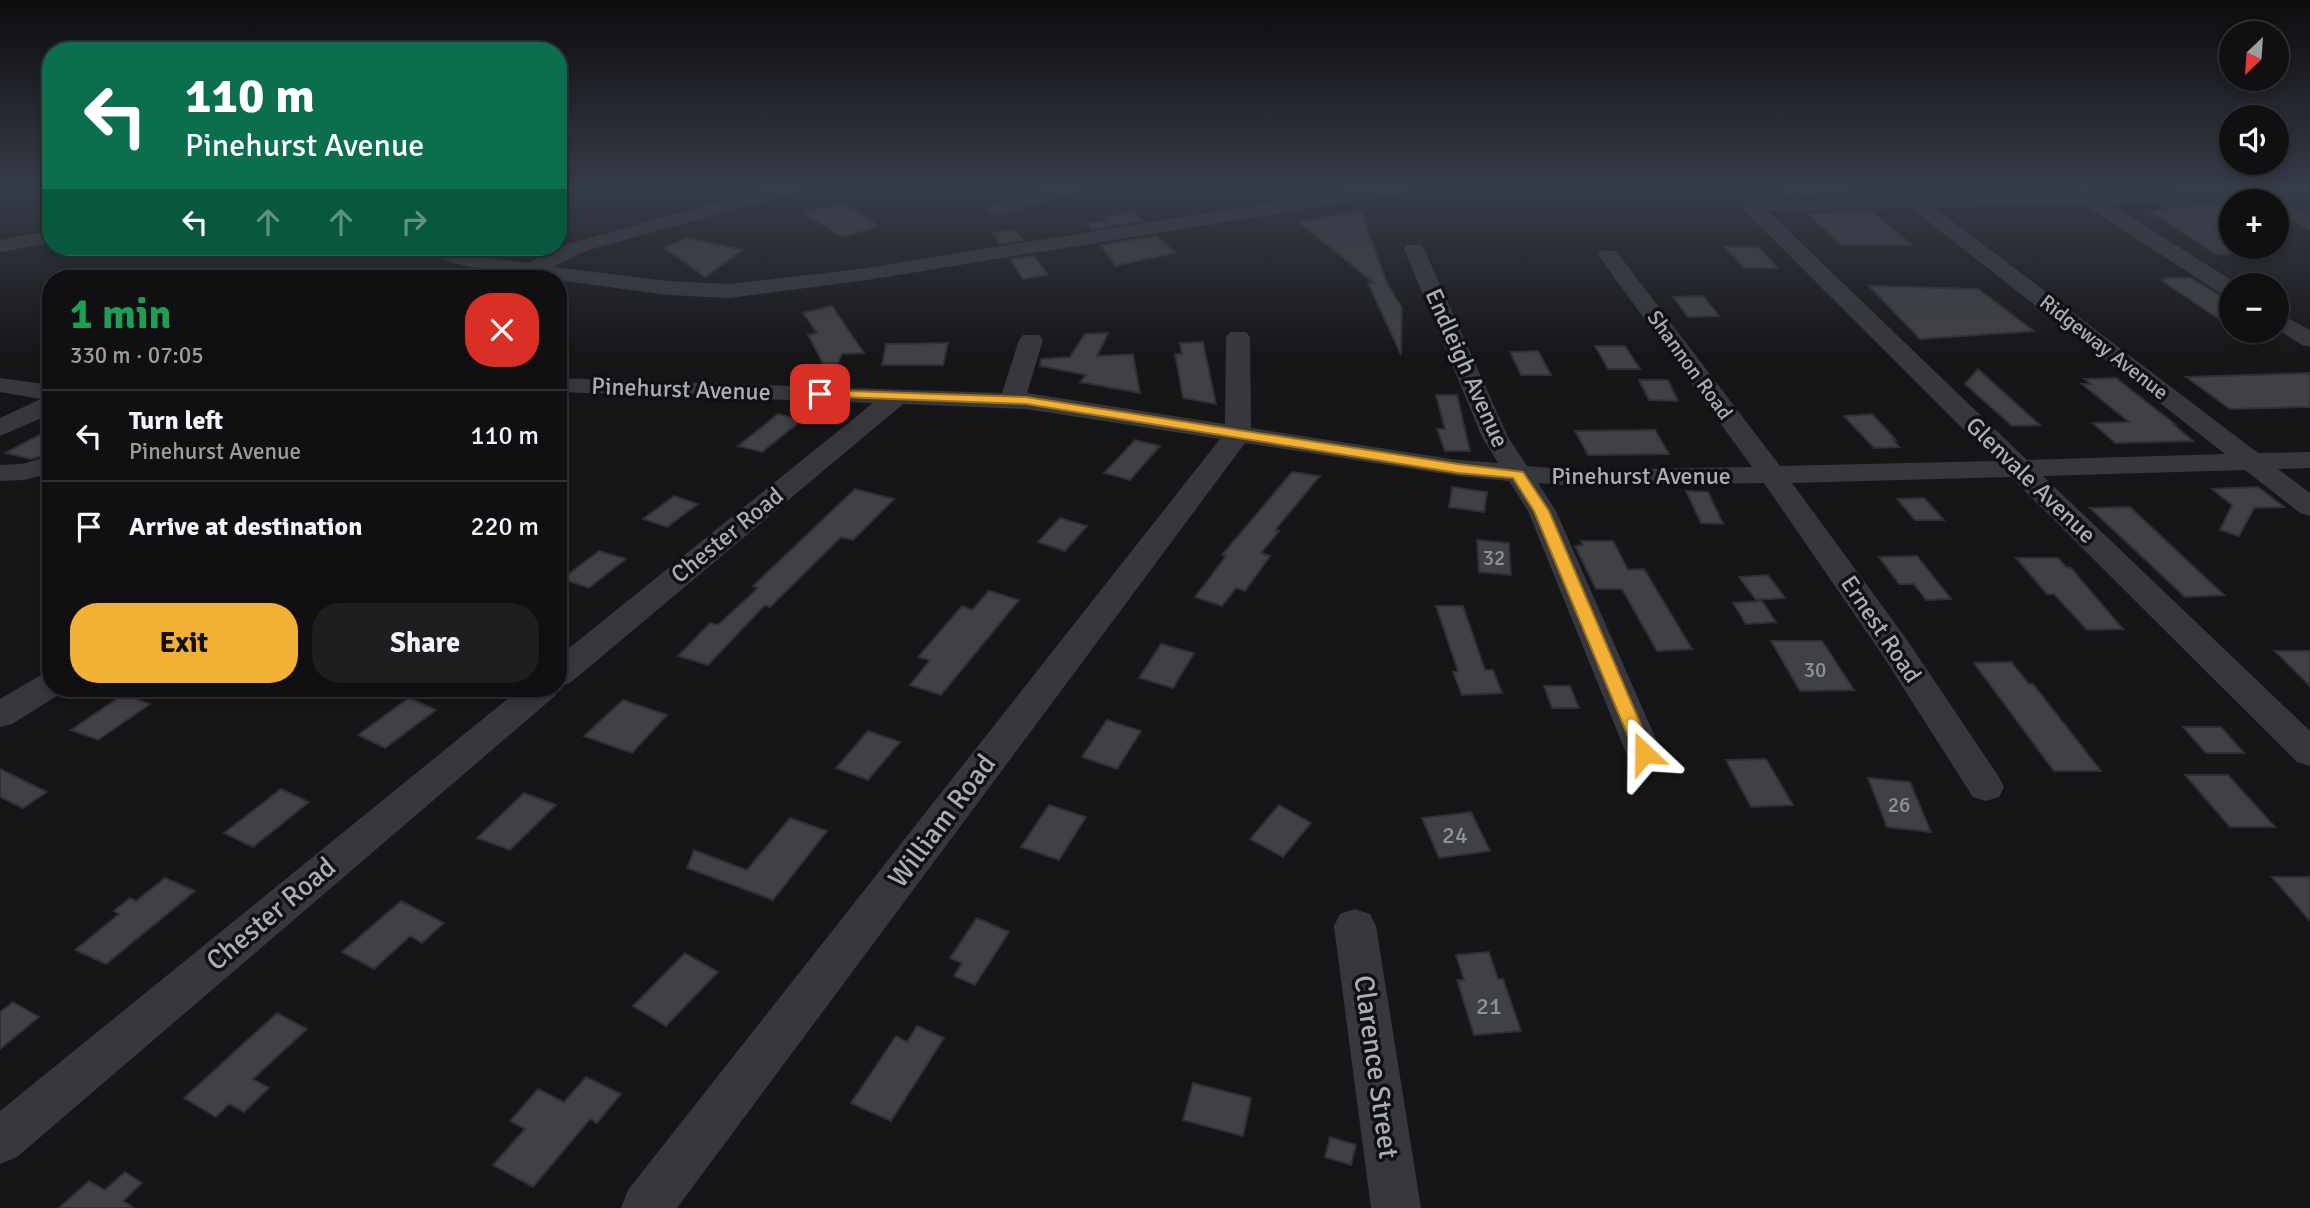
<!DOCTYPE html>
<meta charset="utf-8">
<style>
body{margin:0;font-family:Signika,sans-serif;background:#1e1e20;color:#f1f3f6;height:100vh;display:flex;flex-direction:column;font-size:26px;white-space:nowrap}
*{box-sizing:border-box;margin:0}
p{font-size:23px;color:#9c9d9f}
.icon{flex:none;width:38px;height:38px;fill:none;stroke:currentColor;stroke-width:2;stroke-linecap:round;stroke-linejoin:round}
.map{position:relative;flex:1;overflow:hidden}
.side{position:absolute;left:42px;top:270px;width:525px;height:427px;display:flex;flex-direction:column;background:#101012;border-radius:28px;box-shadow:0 4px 10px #0003,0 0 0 2px #303032}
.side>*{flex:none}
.guide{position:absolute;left:42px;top:42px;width:525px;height:214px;border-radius:28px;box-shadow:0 4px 10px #0003,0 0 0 2px #303032;background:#0b6e4f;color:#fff;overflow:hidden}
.needle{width:46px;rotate:205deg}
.controls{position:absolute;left:2219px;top:21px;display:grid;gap:14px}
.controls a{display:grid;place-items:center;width:70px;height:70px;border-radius:50%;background:#101012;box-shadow:0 4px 10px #0003,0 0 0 2px #303032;font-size:35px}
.pin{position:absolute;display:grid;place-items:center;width:60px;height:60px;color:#fff;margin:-30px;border-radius:14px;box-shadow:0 4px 10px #0006}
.me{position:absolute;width:77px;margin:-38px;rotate:337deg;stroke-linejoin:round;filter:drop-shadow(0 0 5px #0008)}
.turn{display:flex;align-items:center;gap:24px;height:147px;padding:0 28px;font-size:32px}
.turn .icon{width:91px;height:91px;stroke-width:2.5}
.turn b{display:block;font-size:49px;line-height:60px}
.lanes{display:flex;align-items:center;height:66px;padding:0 28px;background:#0003;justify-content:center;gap:35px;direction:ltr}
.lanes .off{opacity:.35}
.round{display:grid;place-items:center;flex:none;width:74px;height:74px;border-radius:28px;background:#1e1e20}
.headline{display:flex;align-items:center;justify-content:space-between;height:119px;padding:0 28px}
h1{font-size:42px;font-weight:700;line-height:52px;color:#1e9e55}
.button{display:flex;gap:14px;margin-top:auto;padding:14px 28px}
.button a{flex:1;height:80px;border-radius:28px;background:#f2b134;color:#111;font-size:28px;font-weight:700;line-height:80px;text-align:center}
.button a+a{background:#1e1e20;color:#f1f3f6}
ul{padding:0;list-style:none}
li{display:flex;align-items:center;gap:21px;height:91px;padding:0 28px;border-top:2px solid #303032}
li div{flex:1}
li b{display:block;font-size:26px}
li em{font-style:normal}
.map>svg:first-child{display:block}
</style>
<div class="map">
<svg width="2310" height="1208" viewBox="0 0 2310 1208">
<rect width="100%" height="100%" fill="#161618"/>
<!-- building -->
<g fill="#404145" stroke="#303034" stroke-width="2">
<path d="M1780,187H1841L1852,196L1791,198Z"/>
<path d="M842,203L879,226L843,237L803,213Z"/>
<path d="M2231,203V247H2252L2265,254H2216L2150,211H2171L2161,205Z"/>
<path d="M1361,211L1387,283L1402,308L1401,355L1368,283H1374L1299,222Z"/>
<path d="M1871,211L1912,245H1841L1807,213Z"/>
<path d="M1134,212L1142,221L1091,229L1087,224L1109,221L1105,217Z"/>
<path d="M1015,230L1023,240L1000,244L993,233Z"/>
<path d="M1157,236L1175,253L1115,266L1101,245Z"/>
<path d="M686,238L743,250L705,277L665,248Z"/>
<path d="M1725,247H1758L1778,268H1744Z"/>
<path d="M1034,256L1048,275L1023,279L1010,259Z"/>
<path d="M2164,278H2191L2222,297L2231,299V327L2161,280L2166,279Z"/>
<path d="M1869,286L1978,289L2034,331L1920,339Z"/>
<path d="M1703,296L1719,316L1688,317L1673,297Z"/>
<path d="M832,306L864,353L842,354L838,363H823L808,335L817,333L803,313Z"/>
<path d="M1108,333L1097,356L1133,354L1140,393L1080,382L1086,375L1040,366L1041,359L1070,357L1085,334Z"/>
<path d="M1203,342L1216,404L1183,398L1175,354H1182L1180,343Z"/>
<path d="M948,343L943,365H882L886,344Z"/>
<path d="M1595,346H1625L1640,369H1608Z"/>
<path d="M1538,351L1551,375H1521L1510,352Z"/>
<path d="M1978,369L2040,425L2012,426L1965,384Z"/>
<path d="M2310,373V407L2230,409L2186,377Z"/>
<path d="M2116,378L2176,425H2174L2193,441L2115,443L2093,423L2129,422L2082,384H2091L2085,379Z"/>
<path d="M1639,380H1668L1678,401L1649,400Z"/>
<path d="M1436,395H1457L1470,451H1445L1437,429H1445Z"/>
<path d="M778,414L802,420L762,452L738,446Z"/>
<path d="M1872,414L1896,440H1893L1899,447L1874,448L1844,416Z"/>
<path d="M51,429V454L31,459L5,453Z"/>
<path d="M1655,430L1669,454L1588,455L1575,431Z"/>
<path d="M1135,440L1160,446L1130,480L1104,473Z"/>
<path d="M1292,472L1320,476L1275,530L1279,531L1261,553L1270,556L1245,591L1236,588L1222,606L1195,597L1226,556L1222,555Z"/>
<path d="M1452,487L1487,492L1484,512L1449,507Z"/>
<path d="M2258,487L2284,507L2254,508L2239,536L2220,530L2232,505L2212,489Z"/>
<path d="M855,489L894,499L853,540L841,537L770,607L765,605L708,665L678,656L710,623L718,625L758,588L753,586Z"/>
<path d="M1686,491L1708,492L1723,524L1701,523Z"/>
<path d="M674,496L698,504L667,527L643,519Z"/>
<path d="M1924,498L1944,520H1915L1897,499Z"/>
<path d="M2130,507L2162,537L2224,595L2185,597L2090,508Z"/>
<path d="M1060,518L1087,526L1065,551L1038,542Z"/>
<path d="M1477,540L1509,543L1511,575L1479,572Z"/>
<path d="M1581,541H1613L1628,570L1644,569L1692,649L1657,651L1622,589H1596L1575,546L1583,545Z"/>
<path d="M599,551L626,559L589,588L562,579Z"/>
<path d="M1917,556L1951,599L1926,600L1914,584H1899L1879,557Z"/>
<path d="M2016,558H2058L2066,567L2071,568L2123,629L2087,630L2054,594H2047Z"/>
<path d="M1768,575L1785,598L1756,600L1739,577Z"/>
<path d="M989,591L1019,600L941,695L910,685L930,660L918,657L962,606L972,610Z"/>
<path d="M1762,601L1776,622L1746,624L1733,603Z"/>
<path d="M1436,606H1463L1485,670H1493L1502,693L1462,695L1453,672L1458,671Z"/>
<path d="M1771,641H1822L1854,690L1800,691Z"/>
<path d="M1161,644L1194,653L1173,688L1139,678Z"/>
<path d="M2275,651H2310V686Z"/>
<path d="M2011,662L2029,684H2033L2101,771H2054L1974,663Z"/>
<path d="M1544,686H1570L1579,708H1552Z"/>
<path d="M124,694L150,704L98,740L71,730Z"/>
<path d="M409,698L436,710L385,748L358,735Z"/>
<path d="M623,700L667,715L632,753L584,736Z"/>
<path d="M1107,720L1141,731L1117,769L1082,757Z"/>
<path d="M2183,727H2221L2244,753H2206Z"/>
<path d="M868,731L900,742L868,780L836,768Z"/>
<path d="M1766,759L1793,805L1751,807L1726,760Z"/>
<path d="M0,769L47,792L23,808L0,797Z"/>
<path d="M2185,775H2228L2275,827H2230Z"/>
<path d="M1868,778L1910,782L1931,832L1887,827Z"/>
<path d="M281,789L309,802L253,847L224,833Z"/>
<path d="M524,793L556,805L510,850L477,838Z"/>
<path d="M1049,805L1086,817L1059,860L1021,847Z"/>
<path d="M1279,805L1311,823L1283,857L1250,839Z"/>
<path d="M1471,812L1490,851L1439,858L1422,818Z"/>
<path d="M790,818L827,831L773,900L687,868L694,850L747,870Z"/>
<path d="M2272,877H2310V921Z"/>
<path d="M165,878L195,891L106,964L75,950L119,914L114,911L130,898L136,901Z"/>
<path d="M401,901L444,923L422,943L410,936L374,969L342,952Z"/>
<path d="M977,918L1009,932L975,985L954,976L962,963L950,958Z"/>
<path d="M1489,952L1498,979H1503L1521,1031L1474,1035L1457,980H1464L1456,955Z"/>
<path d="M685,953L718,972L666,1026L633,1006Z"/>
<path d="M13,1002L39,1017L0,1049V1012Z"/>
<path d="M277,1013L307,1029L253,1079L269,1088L244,1112L229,1104L216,1117L184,1098Z"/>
<path d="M917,1026L944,1038L891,1121L851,1103L896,1036L907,1042Z"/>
<path d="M586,1077L621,1094L597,1123L590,1119L533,1187L493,1165L525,1129L510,1121L538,1089L564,1102Z"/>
<path d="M1193,1083L1251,1098L1243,1136L1183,1120Z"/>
<path d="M1330,1137L1356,1145L1351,1165L1325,1157Z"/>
<path d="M125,1172L142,1183L123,1201L134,1208H59L89,1181L105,1190Z"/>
</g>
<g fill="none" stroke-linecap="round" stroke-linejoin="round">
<!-- minor -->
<g fill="#37383d" fill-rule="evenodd">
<path d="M774,187H805L803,191L588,250L553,267L668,281L729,284L867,268L1367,187H1413L1404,193L867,280L729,298L668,295L492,271L452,263L426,251L423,247H449L465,254L528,263L554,249L574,242Z"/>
<path d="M1052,187H1082L1080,191L997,216L987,210L990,206Z"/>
<path d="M2310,187V199L2109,203L2239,285H2231V297L2223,295L2083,204L1935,208L2258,453L2310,452V468L2278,469L2310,493V516L2300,513L2245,470L2043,476L2310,731V766L2297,762L2011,477L1792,483L1905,637L1999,777L2004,787L1999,797L1986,801L1973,797L1881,653L1764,483L1576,486L1538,483L1556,511L1662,753L1657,762L1644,766L1631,762L1626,753L1528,511L1509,481L1458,476L1245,443L677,1208H621L628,1190L1220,439L1026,409L903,404L570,683L559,686L555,696L17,1157L0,1164V1111L521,688H558V657L873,403L558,392V378L1002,393L1019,340L1023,335H1039L1043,340L1027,393L1225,424L1226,337L1230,332H1246L1250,337L1251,428L1458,460L1498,463L1482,437L1404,249L1407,245H1421L1424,249L1508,437L1527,466L1576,470L1752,467L1598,255L1602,251H1616L1780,466L1995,461L1744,210L1741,206L1744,202L1900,197L1909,191L1920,196L2074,193L2082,189L2091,192ZM1911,208L2225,454L2027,460L1768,211Z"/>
<path d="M2277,200L2310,216V230L2277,214V201H2273Z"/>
<path d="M51,231V243L0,252V240Z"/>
<path d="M2277,312L2310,330V347L2302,345L2277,329Z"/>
<path d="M0,378L51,385V414L0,436V418L41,399L0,392Z"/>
<path d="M51,456V473L24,480L0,481V465L22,464Z"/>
<path d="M51,672V688H66L63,692L12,724L0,727V699L39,676Z"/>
<path d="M1355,909L1370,914L1376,926L1421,1208H1371L1334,926L1340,914Z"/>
</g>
</g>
<!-- sky -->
<linearGradient id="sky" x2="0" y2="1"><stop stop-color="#0c0c0d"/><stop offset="0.53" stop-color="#363c48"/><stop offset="1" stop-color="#363c48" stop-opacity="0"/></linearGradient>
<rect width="2310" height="356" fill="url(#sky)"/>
<!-- route -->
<path fill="#f2b134" stroke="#9d7322" stroke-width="2" d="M820,390L1026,397L1458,464L1523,472L1549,511L1653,753L1650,758H1638L1635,753L1534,511L1513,478L1458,473L1026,404L815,396L813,394Z"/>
<g text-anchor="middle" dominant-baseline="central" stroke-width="7" stroke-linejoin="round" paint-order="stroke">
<!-- far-street labels -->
<g font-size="21" fill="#a8adb8" stroke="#111113">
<text transform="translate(2104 347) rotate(38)">Ridgeway Avenue</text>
<text transform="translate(1690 365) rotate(54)">Shannon Road</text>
</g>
<!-- number labels -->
<g font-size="21" fill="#8e929b">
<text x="1494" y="558">32</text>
<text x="1815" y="670">30</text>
<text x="1899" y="805">26</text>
</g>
<!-- street labels -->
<g font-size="24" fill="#a8adb8" stroke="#111113">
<text transform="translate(1467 368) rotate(66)">Endleigh Avenue</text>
<text transform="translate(681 389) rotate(2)">Pinehurst Avenue</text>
<text x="1641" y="476">Pinehurst Avenue</text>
<text transform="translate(2031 480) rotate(44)">Glenvale Avenue</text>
<text transform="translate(727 535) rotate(-39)">Chester Road</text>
<text transform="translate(1881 629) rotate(56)">Ernest Road</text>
</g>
<!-- near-number labels -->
<g font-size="24" fill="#8e929b">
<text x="1455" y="835">24</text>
<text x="1489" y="1006">21</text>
</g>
<!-- near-street labels -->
<g font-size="28" fill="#a8adb8" stroke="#111113">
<text transform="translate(942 821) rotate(-53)">William Road</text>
<text transform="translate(271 914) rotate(-40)">Chester Road</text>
<text transform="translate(1376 1067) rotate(82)">Clarence Street</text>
</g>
</g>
</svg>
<div class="controls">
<a><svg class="needle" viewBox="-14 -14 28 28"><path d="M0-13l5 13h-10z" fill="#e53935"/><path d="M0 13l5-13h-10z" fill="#9c9d9f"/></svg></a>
<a><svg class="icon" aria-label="sound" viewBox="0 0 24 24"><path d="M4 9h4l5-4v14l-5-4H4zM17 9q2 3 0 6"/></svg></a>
<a>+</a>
<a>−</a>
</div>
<div class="pin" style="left:820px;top:394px;background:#d93025"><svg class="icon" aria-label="arrive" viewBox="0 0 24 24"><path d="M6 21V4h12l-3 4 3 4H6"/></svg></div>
<svg class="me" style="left:1644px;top:753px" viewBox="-20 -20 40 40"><path d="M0-17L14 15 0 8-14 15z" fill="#f2b134" stroke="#fff" stroke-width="4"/></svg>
<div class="guide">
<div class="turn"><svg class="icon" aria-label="left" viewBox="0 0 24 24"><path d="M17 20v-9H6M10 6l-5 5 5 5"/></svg><div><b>110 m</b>Pinehurst Avenue</div></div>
<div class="lanes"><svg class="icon" aria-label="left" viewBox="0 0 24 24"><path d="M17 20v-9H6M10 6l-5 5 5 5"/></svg><svg class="icon off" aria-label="ahead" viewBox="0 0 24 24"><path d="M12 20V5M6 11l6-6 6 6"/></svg><svg class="icon off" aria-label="ahead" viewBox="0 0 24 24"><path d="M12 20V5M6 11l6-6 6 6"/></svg><svg class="icon off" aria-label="right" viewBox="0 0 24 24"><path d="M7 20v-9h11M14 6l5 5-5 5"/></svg></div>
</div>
<section class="side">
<div class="headline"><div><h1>1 min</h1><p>330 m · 07:05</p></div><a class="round" style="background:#d93025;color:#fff"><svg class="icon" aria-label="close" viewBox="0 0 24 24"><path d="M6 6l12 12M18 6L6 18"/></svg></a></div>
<ul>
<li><svg class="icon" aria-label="left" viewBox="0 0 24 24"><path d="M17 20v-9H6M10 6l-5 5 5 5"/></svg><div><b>Turn left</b><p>Pinehurst Avenue</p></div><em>110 m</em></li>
<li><svg class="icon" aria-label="arrive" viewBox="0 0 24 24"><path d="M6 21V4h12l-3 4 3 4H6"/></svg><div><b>Arrive at destination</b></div><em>220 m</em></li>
</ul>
<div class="button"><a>Exit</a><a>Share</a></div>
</section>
</div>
